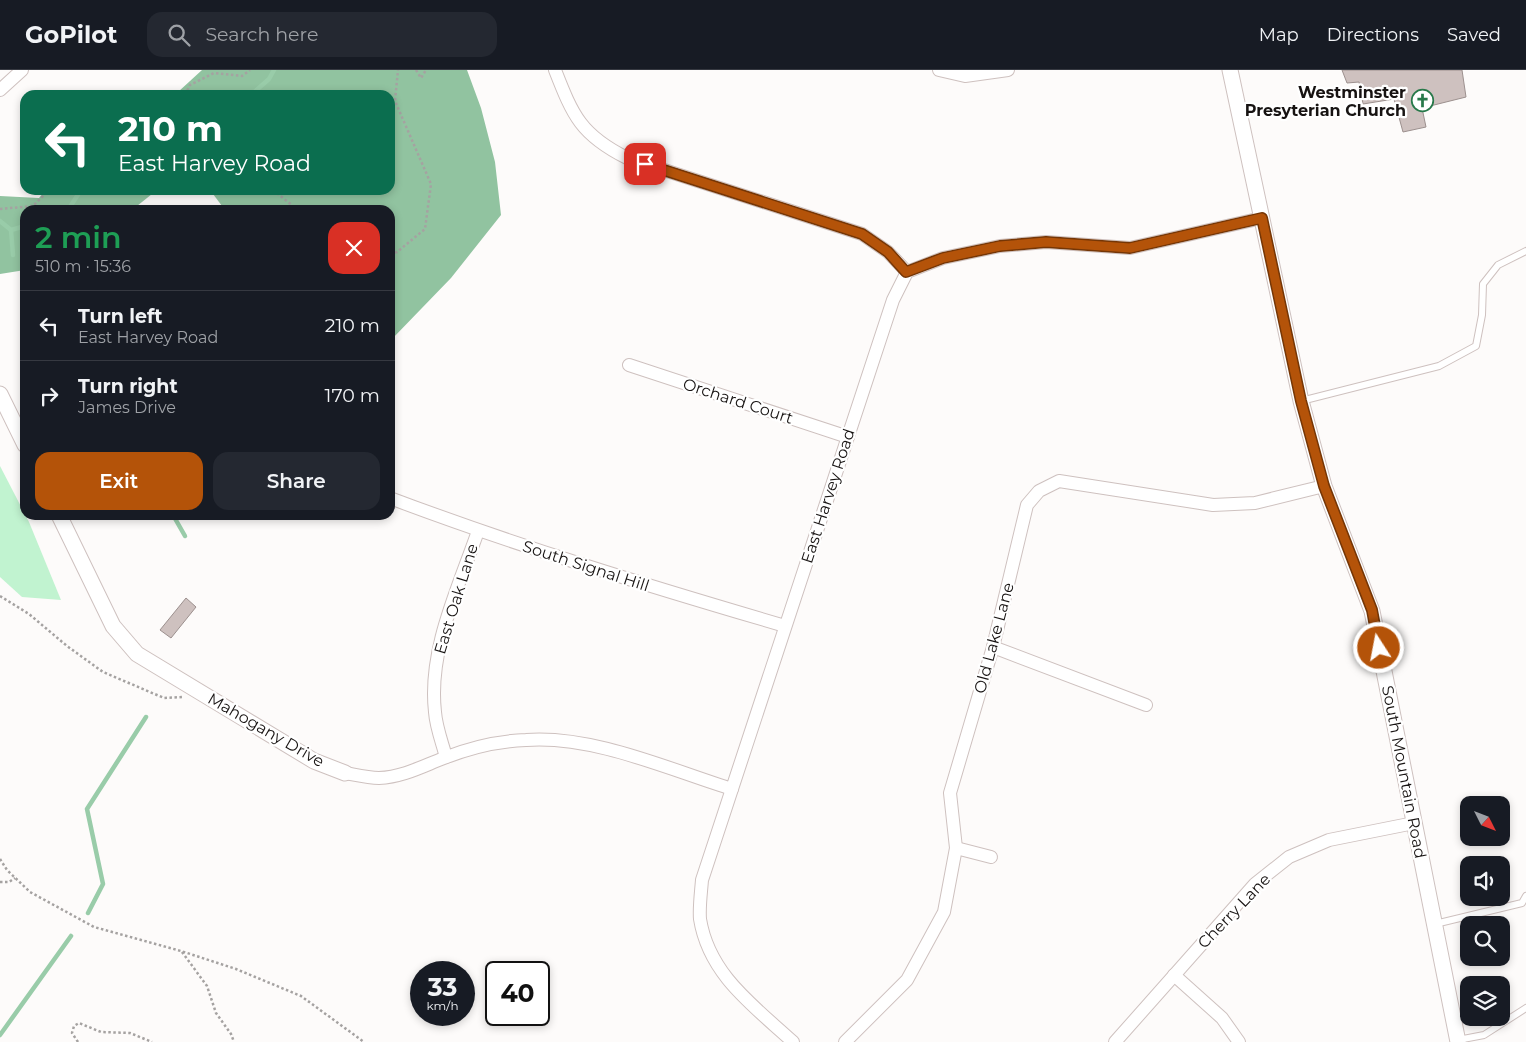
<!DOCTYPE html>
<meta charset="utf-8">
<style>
body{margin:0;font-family:Montserrat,sans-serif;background:#242831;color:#f1f3f6;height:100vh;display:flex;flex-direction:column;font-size:19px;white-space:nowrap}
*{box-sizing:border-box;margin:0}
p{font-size:16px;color:#9ea1a6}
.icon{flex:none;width:28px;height:28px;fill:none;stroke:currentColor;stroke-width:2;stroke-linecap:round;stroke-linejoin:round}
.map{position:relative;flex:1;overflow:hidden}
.sheet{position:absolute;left:20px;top:135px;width:375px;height:315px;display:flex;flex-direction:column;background:#171b24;border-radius:15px;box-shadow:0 2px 8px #0003}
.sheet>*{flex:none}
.guide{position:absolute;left:20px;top:20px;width:375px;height:105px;border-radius:15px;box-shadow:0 2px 8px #0003;background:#0b6e4f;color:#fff;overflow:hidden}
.needle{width:32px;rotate:132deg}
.fabs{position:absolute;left:1460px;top:726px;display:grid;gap:10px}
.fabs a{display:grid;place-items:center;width:50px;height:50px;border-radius:10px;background:#171b24;box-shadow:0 2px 8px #0003;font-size:25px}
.speed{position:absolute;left:410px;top:891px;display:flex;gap:10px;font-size:25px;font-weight:700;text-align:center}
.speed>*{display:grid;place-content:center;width:65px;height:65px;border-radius:50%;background:#171b24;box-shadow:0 2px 8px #0003;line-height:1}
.speed small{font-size:12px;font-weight:400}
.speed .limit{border:2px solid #111;border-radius:8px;background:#fff;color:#111}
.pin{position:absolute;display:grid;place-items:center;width:42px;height:42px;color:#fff;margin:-21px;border-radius:10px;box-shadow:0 2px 8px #0006}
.me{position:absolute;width:55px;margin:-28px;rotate:349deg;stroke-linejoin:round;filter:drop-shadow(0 0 4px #0008)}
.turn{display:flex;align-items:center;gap:18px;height:105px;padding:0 15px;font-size:22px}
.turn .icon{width:65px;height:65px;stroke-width:2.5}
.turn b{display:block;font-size:35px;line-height:42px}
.round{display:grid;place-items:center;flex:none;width:52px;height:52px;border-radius:15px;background:#242831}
.overview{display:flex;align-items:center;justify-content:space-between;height:85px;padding:0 15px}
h1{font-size:30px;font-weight:600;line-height:38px;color:#1e9e55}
.cta{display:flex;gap:10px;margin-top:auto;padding:10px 15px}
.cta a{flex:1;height:58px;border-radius:15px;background:#b45309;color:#fff;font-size:20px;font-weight:600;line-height:58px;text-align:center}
.cta a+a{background:#242831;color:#f1f3f6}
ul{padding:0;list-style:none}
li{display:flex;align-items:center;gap:15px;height:70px;padding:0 15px;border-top:1px solid #363941}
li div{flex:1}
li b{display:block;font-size:19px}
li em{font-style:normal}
header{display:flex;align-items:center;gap:30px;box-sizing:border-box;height:70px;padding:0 25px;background:#171b24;border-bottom:1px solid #363941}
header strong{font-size:24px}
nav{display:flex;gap:28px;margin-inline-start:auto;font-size:18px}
.search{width:350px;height:45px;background:#242831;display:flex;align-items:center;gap:12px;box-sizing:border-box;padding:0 18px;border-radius:15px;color:#9ea1a6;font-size:19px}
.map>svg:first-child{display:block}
</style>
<header>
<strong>GoPilot</strong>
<div class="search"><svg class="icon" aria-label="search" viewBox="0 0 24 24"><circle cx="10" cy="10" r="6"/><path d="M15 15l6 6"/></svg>Search here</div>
<nav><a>Map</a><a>Directions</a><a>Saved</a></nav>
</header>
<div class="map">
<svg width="1526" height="972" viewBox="0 0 1526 972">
<rect width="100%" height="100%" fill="#fdfbfa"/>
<!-- green -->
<path fill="#c1f3d0" d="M0,396L29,452L61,530L22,527L0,507Z"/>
<!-- forest -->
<g fill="#91c3a0">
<path d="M202,0H467L481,38L495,92L501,145L451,208L392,269H390V140H225L210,120H390V25H163L178,22Z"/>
<path d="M46,120H157L132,140H25V200L0,204V126L39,128Z"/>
</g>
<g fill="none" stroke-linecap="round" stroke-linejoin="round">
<!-- stream -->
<g stroke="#99cca9" stroke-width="4.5">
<path d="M251,25L269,9L274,0"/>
<path d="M68,140L81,120"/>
<path d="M0,151L11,160L25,156"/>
<path d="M11,160L13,185"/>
<path d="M173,445L185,466"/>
<path d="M88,843L103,814L87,739L146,647"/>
<path d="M0,965L71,866"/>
</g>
</g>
<!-- building -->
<g fill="#cec1bf" stroke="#9c908e">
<path d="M1342,0H1462L1466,27L1422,38L1426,57L1403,62L1394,29L1363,34L1359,12L1347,13Z"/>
<path d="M186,528L196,537L171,568L160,560Z"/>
</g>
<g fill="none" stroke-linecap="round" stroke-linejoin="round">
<defs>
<g id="service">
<path d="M1301,331L1439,296L1476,276L1482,245L1483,214L1498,195L1526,181"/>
<path d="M1435,854L1522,833L1526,826"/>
<path d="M1458,970L1484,965L1526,938"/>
</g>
<g id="minor">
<path d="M555,0C573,46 581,65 627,88L862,164L888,182L907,202"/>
<path d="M939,0L965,6L1008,0"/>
<path d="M0,20L22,0"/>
<path d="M629,295L848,367"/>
<path d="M390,428C520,477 652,517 785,556"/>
<path d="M993,577L1146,635"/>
<path d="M446,687C442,672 436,657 435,642C428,580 458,519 478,461"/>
<path d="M345,703C356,705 368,708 379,708C403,707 423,696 444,688C469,678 499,671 526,670C593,665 668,699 732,719"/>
<path d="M956,778L991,787"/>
<path d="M1174,905L1222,948L1239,972"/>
<path d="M793,972C754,936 709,905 700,849C699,837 701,823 702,810L893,230L907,202L943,188L1000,176L1046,172L1130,178L1262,148"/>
<path d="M845,972L907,910L944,842L956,778L950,723L993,577L1027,435L1039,421L1059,411L1213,435L1255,433L1324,416"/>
<path d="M1115,972L1255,814L1289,787L1329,770L1414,753"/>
</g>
<g id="tertiary">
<path d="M1230,0L1301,331L1324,416L1372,541L1458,972"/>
<path d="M0,324L25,375"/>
<path d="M59,445L113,556L137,584L314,691L345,703"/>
</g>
</defs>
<!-- service casing -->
<use href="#service" stroke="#cec1bf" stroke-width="8"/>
<!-- minor casing -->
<use href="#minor" stroke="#cec1bf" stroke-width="14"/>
<!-- tertiary casing -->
<use href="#tertiary" stroke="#cec1bf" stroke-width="17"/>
<!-- path -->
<g stroke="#a5a2a1" stroke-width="2.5" stroke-dasharray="2.5 2.5" stroke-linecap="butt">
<path d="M416,0L421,8L426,0"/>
<path d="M185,25L190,15L214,3L242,6L250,0"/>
<path d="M273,120L298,140"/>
<path d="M0,139L33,136L49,120"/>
<path d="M390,184L397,182L425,159L431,114L395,31L398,0"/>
<path d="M0,526L29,544L67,576L103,602L164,628L182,627"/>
<path d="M0,789L7,800L30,822L94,857L181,881L236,899L301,926L364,972"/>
<path d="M0,812H9L15,808"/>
<path d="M182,882L207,916L216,943L231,964L234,972"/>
<path d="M78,972L72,963L74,956L79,953L101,962L130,963L152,972"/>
</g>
<!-- service -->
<use href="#service" stroke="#fff" stroke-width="6"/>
<!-- minor -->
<use href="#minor" stroke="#fff" stroke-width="12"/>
<!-- tertiary -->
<use href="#tertiary" stroke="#fff" stroke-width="15"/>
</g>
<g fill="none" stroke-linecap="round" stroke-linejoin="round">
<defs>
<path id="route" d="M645,94L862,164L888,182L906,202L943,188L1000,176L1046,172L1130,178L1262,148L1301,331L1324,416L1372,540L1379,578"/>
</defs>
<!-- route casing -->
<use href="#route" stroke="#753606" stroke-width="12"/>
<!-- route -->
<use href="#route" stroke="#b45309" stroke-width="9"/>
</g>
<!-- icons -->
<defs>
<symbol id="church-ring" viewBox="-11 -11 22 22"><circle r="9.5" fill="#fff" stroke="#28794a" stroke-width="1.5"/><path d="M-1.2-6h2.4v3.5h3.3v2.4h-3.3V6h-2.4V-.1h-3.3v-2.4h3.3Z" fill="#28794a"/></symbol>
</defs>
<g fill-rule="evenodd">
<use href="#church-ring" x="1410" y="18" width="25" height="25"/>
</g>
<g text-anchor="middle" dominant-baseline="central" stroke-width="4.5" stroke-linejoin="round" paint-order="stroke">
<!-- poi labels -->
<g font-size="16" font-weight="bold" fill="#171312" stroke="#fff" text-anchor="end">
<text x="1406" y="22">Westminster<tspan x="1406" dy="18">Presyterian Church</tspan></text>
</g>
<!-- street labels -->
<g font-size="16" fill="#171312" stroke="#fff">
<text transform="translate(738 331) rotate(18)">Orchard Court</text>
<text transform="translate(828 426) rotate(-72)">East Harvey Road</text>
<text transform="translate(586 496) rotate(18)">South Signal Hill</text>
<text transform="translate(456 529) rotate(-73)">East Oak Lane</text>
<text transform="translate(994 568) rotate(-75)">Old Lake Lane</text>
<text transform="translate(266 660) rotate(30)">Mahogany Drive</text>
<text transform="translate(1404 702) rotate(79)">South Mountain Road</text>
<text transform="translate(1234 841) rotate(-46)">Cherry Lane</text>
</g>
</g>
</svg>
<div class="fabs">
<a><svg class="needle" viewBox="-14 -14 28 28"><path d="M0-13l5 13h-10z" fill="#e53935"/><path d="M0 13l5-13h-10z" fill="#9ea1a6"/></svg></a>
<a><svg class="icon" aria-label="sound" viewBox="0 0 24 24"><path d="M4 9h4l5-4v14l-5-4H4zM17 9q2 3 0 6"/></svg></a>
<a><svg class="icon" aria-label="search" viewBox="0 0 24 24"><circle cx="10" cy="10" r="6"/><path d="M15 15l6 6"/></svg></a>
<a><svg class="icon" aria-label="layers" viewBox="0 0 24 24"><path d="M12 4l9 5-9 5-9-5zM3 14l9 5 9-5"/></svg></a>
</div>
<div class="speed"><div>33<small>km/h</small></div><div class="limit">40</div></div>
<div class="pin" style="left:645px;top:94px;background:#d93025"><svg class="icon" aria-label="arrive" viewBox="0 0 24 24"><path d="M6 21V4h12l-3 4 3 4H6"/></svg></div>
<svg class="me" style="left:1379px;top:578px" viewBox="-20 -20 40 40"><circle r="17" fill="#b45309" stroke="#fff" stroke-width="3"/><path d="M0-11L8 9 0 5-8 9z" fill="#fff"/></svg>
<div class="guide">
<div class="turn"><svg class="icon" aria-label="left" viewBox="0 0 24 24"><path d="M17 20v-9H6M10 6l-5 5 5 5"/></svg><div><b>210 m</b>East Harvey Road</div></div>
</div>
<section class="sheet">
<div class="overview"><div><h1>2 min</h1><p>510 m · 15:36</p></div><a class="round" style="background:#d93025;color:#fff"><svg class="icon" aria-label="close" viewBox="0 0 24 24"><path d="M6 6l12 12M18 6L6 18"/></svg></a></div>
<ul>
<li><svg class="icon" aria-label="left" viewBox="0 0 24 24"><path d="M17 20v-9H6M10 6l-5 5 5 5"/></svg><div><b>Turn left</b><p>East Harvey Road</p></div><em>210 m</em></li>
<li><svg class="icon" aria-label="right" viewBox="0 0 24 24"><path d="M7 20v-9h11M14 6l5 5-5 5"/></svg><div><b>Turn right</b><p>James Drive</p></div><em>170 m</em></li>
</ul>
<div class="cta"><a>Exit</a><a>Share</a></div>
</section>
</div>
